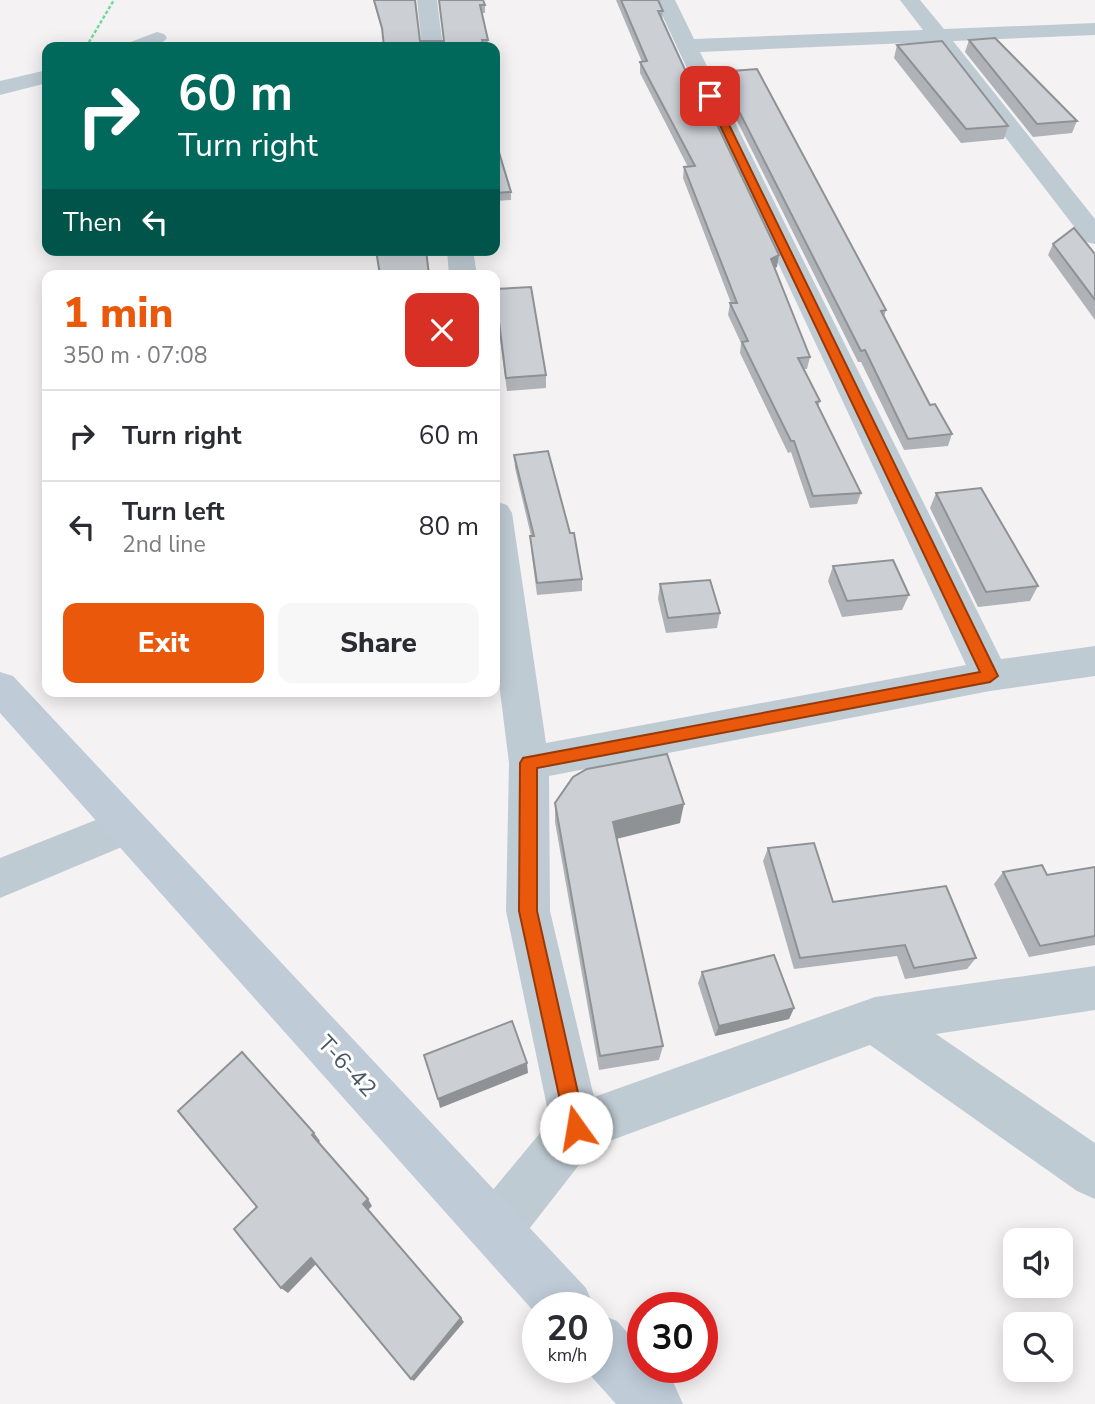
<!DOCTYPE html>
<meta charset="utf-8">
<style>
body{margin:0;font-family:"Nunito Sans",sans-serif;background:#f7f7f7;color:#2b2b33;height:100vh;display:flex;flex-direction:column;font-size:26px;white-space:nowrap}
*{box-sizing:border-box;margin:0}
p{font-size:23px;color:#7c7c81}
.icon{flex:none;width:38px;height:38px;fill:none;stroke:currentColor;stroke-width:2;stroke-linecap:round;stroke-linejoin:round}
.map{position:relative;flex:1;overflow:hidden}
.sheet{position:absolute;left:42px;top:270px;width:458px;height:427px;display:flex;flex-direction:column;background:#fff;border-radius:14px;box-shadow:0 4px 18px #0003}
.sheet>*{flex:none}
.hud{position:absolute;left:42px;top:42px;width:458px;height:214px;border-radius:14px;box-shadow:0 4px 18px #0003;background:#00695c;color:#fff;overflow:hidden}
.fabs{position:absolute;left:1003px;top:1228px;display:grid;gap:14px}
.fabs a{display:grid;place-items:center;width:70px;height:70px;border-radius:14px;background:#fff;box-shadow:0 4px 18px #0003;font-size:35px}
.speed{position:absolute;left:522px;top:1292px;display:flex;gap:14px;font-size:35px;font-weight:700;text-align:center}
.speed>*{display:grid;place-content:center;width:91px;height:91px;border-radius:50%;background:#fff;box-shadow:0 4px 18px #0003;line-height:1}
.speed small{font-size:18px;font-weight:400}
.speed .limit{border:10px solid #d22;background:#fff;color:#111}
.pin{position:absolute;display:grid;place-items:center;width:60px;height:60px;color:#fff;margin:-30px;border-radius:14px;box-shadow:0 4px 10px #0006}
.me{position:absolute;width:77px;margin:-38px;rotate:347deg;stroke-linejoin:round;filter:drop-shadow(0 0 5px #0008)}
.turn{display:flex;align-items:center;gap:24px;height:147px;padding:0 21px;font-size:32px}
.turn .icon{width:91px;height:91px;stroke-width:2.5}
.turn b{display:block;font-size:49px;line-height:60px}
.then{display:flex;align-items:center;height:66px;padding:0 21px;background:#0003;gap:14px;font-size:26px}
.round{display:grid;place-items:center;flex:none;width:74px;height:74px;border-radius:14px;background:#f7f7f7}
.overview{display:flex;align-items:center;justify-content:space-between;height:119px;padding:0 21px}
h1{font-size:42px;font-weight:800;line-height:52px;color:#ea580c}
.action{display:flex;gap:14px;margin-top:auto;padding:14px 21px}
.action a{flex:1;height:80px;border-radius:14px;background:#ea580c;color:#fff;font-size:28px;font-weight:800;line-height:80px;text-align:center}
.action a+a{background:#f7f7f7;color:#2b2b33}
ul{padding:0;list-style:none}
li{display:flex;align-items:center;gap:21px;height:91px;padding:0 21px;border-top:2px solid #e1e1e2}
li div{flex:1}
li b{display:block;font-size:26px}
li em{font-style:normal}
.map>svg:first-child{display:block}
</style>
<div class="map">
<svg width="1095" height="1404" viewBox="0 0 1095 1404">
<rect width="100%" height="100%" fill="#f5f2f3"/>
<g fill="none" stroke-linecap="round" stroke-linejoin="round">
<!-- path -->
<path stroke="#72d89e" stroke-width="2.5" stroke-dasharray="3.5 2" stroke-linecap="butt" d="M86,47L114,0"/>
<!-- street -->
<g fill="#bfcbd3" fill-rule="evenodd">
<path d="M417,0H437L443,47H422Z"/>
<path d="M655,0H675L694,39L923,30L900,0H920L944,29L1095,23V35L953,41L1095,219V244L1086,242L932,42L700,52L1001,659L1095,646V676L990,691L549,776L550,911L594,1097L875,997L1095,966V1010L936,1034L1095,1143V1199L1077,1191L870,1045L593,1147L515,1247L496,1254L477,1247L470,1228L477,1209L550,1121L506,911L509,763L495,651V501L507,505L512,513L546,743L966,665Z"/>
<path d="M157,32L164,34L167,38C157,50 139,48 124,47L128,43Z"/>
<path d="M47,70V83L0,95V81Z"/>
<path d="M447,250H473L477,275H449Z"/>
<path d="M126,808L141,813L147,826L141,839L0,898V858Z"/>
</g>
<!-- secondary -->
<g fill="#bfccd8" fill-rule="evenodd">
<path d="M0,672L13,676L586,1288L594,1307H537V1315L0,713Z"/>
<path d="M597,1313L617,1321L642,1349V1367H659L674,1384L683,1404H616L583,1367H597Z"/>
</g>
</g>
<!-- wall -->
<g fill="#afb3b7">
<path d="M373,0H415L420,41H444L439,0L485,5V13H482L488,40V47H384L383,35Z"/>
<path d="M616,0H658L663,11L662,21L777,267L774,268L810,357L807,369H804L820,401L818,407L861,493L857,504L810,508L791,452L788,453L740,353L741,343L728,315L730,303H731L683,178L684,167H688L640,73V62H642Z"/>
<path d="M969,40L1077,121L1072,133L1033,137L965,52Z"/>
<path d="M897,45L1008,126L1004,139L961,143L894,58Z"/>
<path d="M719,72L886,310L884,317L930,405L952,434L948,446L904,450L861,362H858L718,83Z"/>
<path d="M495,139L511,192V200L495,201Z"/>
<path d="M1053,244L1095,254V320L1048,255Z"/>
<path d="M495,289L546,375V388L507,391L495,302Z"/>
<path d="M514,455L582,579V591L537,595L531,549V536L515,468Z"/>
<path d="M936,493L1038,586L1030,601L978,607L930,508Z"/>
<path d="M833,566L909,595L902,610L842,617L828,581Z"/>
<path d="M660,584L720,613L717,628L666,633L658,599Z"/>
<path d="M555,803L680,823L617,839L663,1046L659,1060L599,1070L555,822Z"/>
<path d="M768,848L833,902L976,958L967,969L905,979L897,956L794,969L763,861Z"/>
<path d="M1095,867V945L1029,957L994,884L1003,872L1047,875Z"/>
<path d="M702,972L794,1008L789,1019L715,1036L698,983Z"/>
</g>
<!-- shaded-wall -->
<g fill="#8f9295">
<path d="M779,255L777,267L769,270L771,259Z"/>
<path d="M684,804L680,823L611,840L613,822Z"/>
<path d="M794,1008L789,1019L715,1036L719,1026Z"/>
<path d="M527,1063L528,1073L440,1108L438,1099Z"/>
<path d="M314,1133L320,1141L318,1143L312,1135Z"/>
<path d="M368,1199L372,1206L367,1211L363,1204Z"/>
<path d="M311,1258L317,1263L288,1293L281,1288Z"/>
<path d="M461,1318L464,1322L414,1381L411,1379Z"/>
</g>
<!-- building -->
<g fill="#ccd0d5" stroke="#8f9295" stroke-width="2">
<path d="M374,0H415L420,41H444L439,0H483L485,5H480L488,40H482L484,47H384L382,28Z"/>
<path d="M621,0H658L663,11H658L687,74H693L779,255L771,259L810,357L798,358L820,401L816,402L861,493L813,496L794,441H791L742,342L748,341L730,303H737L684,167L695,166L640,62L647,61Z"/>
<path d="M995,38L1077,121L1037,124L969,40Z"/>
<path d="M942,41L1008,126L966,129L897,45Z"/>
<path d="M757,69L886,310L881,311L930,405L935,404L952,434L908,439L865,350L861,351L719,72Z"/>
<path d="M495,139L511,192L495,193Z"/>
<path d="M1074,228L1095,254V300L1053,244Z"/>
<path d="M376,250H426L429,275H380Z"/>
<path d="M531,287L546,375L506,378L495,289Z"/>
<path d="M548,451L570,533H574L582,579L537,583L530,536H534L514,455Z"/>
<path d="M981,488L1038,586L986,592L936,493Z"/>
<path d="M893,560L909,595L847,601L833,566Z"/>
<path d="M710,580L720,613L668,618L660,584Z"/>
<path d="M667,754L684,804L613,822L663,1046L600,1056L555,803L573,777L587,769Z"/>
<path d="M814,843L833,902L946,886L976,958L914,968L905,945L800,958L768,848Z"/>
<path d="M1042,865L1047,875L1095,867V936L1040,946L1003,872Z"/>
<path d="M774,955L794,1008L719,1026L702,972Z"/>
<path d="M512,1021L527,1063L438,1099L424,1055Z"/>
<path d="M242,1052L314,1133L312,1135L368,1199L363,1204L461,1318L411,1379L311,1258L281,1288L234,1229L257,1207L178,1111Z"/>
</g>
<!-- route -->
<path fill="#ea580c" stroke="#983908" stroke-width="2" d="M710,93L715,96L998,676L990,682L537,768V911L586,1128L583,1136L576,1139L569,1136L566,1128L519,911L520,763L523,758L980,672L706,96Z"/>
<g text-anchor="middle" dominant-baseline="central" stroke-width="6" stroke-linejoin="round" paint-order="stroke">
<!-- near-street labels -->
<g font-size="23" fill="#485863" stroke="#fff">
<text transform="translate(347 1066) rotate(47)">T-6-42</text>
</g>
</g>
</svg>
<div class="fabs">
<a><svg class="icon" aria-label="sound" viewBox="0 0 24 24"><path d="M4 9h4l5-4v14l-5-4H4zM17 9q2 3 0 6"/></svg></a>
<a><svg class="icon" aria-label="search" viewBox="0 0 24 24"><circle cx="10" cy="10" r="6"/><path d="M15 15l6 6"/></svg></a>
</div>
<div class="speed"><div>20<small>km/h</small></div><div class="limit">30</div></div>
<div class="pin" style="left:710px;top:96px;background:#d93025"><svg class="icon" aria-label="arrive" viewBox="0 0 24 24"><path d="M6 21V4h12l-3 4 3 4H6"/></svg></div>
<svg class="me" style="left:576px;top:1128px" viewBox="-20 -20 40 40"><circle r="19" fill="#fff"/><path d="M0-13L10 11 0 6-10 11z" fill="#ea580c"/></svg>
<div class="hud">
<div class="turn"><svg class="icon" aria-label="right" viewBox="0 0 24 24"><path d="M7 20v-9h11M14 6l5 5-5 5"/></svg><div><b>60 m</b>Turn right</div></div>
<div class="then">Then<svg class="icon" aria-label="left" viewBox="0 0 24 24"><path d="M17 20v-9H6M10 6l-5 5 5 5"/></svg></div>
</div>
<section class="sheet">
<div class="overview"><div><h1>1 min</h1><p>350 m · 07:08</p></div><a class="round" style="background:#d93025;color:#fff"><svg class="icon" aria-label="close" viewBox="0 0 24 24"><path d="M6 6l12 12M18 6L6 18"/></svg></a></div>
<ul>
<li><svg class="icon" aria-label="right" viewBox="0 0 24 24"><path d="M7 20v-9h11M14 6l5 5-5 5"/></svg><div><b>Turn right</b></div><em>60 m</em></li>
<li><svg class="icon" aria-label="left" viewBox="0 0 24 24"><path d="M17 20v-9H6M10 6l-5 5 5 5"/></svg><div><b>Turn left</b><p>2nd line</p></div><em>80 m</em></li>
</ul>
<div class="action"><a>Exit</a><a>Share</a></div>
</section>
</div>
